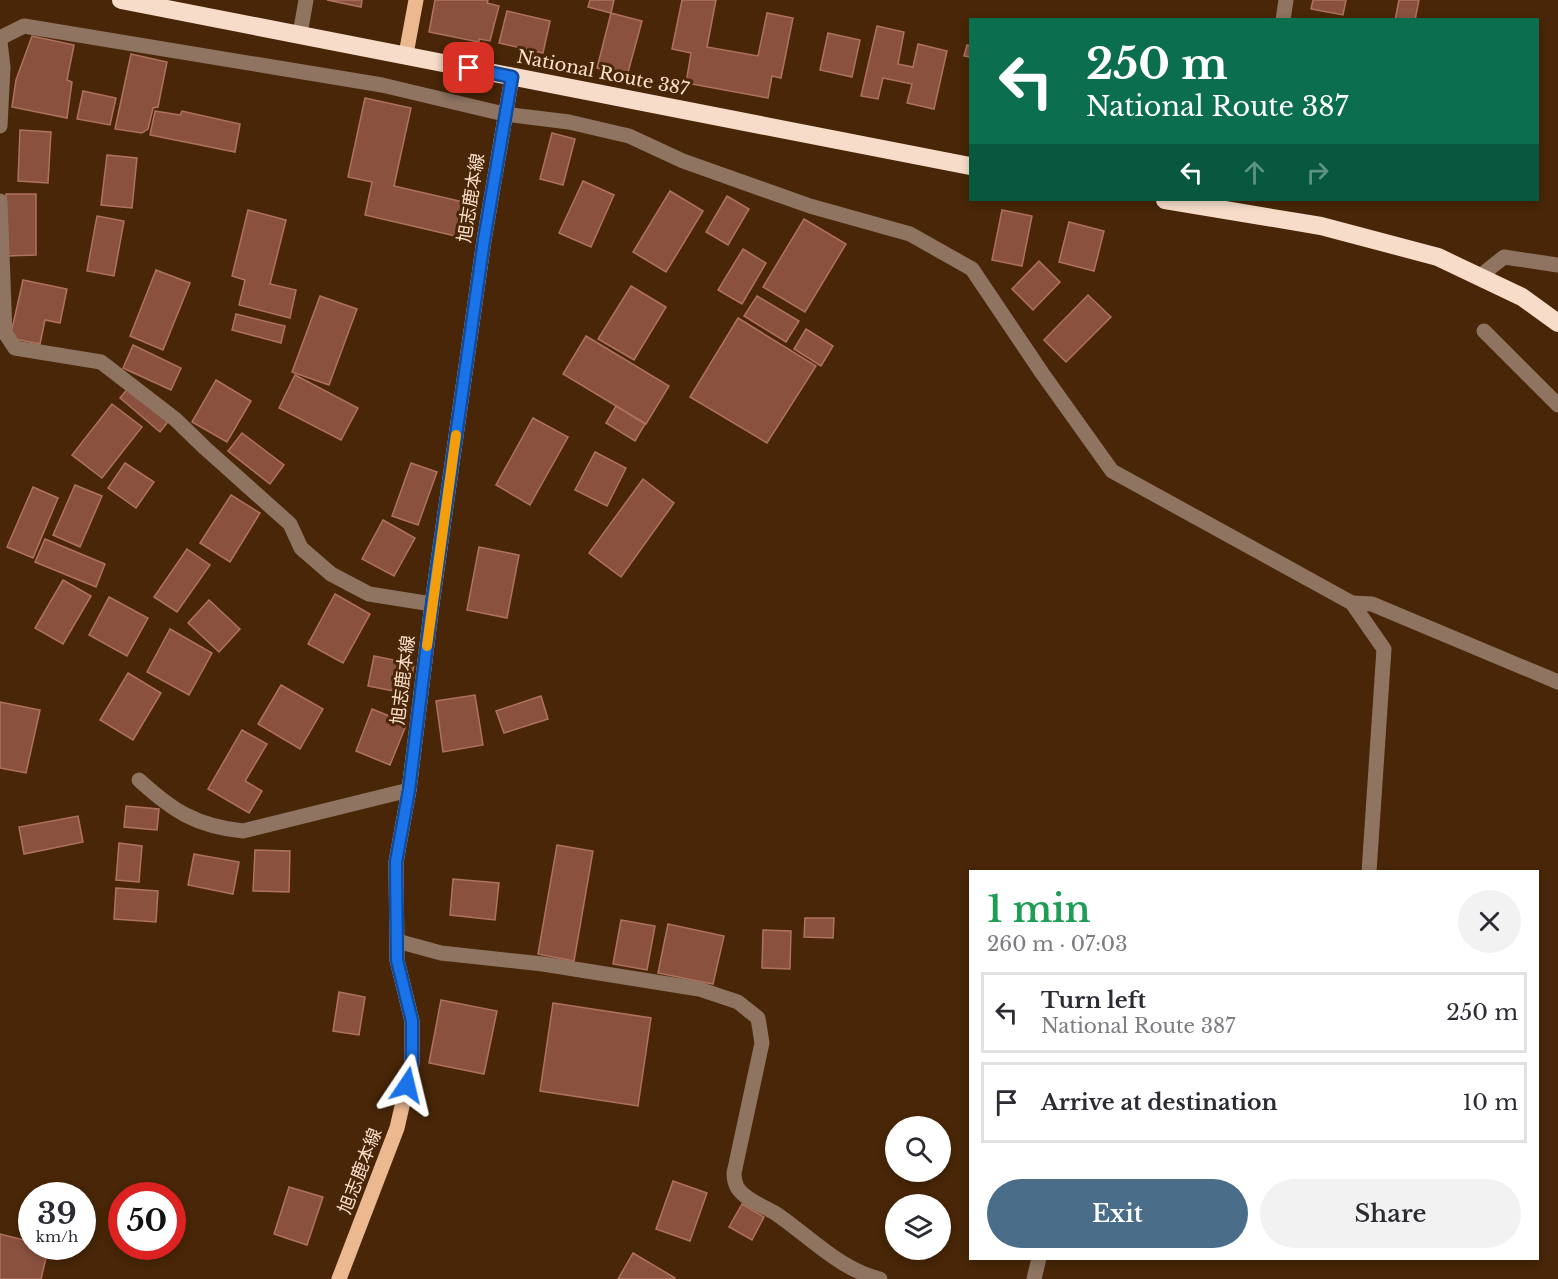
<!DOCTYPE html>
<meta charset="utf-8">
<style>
body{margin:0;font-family:"Libre Baskerville","Noto Sans JP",serif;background:#f2f2f3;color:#2b2b33;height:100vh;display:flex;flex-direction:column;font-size:22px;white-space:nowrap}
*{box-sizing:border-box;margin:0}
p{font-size:20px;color:#7c7c81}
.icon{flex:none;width:33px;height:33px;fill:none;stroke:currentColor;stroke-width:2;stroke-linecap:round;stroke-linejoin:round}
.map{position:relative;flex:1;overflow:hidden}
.panel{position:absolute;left:969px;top:870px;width:570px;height:390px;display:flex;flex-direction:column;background:#fff;border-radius:0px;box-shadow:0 3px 9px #0003}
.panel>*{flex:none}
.top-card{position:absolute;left:969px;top:18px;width:570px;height:183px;border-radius:0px;box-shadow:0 3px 9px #0003;background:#0b6e4f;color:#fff;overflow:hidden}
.controls{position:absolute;left:885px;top:1116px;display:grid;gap:12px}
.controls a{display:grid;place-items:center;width:66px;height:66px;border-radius:50%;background:#fff;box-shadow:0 3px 9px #0003;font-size:30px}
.speed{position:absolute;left:18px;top:1182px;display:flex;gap:12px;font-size:30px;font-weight:700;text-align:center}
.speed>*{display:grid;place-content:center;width:78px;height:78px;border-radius:50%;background:#fff;box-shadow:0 3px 9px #0003;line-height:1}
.speed small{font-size:15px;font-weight:400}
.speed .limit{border:9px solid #d22;background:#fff;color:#111}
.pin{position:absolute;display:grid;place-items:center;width:51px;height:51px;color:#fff;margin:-26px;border-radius:12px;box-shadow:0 3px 9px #0006}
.me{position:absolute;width:66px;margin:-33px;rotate:10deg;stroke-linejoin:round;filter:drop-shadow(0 0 4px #0008)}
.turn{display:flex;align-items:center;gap:21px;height:126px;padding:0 18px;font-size:27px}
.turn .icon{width:78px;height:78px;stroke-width:2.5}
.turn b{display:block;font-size:42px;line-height:51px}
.lanes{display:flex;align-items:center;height:57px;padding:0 18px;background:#0003;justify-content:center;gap:30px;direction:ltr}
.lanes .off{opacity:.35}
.round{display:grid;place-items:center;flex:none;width:63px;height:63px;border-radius:32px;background:#f2f2f3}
.overview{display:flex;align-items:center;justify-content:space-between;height:102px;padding:0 18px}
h1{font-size:36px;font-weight:600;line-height:45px;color:#1e9e55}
.button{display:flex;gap:12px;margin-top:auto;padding:12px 18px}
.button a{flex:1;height:69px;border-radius:36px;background:#4a6e8a;color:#fff;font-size:24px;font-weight:600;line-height:69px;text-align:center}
.button a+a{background:#f2f2f3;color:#2b2b33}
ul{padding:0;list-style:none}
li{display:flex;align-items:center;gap:18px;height:81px;margin:0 12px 9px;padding:0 6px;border:3px solid #e1e1e2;border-radius:0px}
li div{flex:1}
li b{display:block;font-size:22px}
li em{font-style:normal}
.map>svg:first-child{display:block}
</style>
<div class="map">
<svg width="1558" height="1279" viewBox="0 0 1558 1279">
<rect width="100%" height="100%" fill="#482607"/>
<!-- building -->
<g fill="#8a513f" stroke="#af725f" stroke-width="1.5">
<path d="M327,0H362L361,7Z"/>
<path d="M435,0H488L487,3L499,6L490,41L479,39V42L429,32Z"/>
<path d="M590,0H614L611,13L588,7Z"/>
<path d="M682,0H716L707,47L758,56L767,13L793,18L781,78L772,76L768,98L686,83L691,53L672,49Z"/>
<path d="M1313,0H1346L1343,15L1311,9Z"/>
<path d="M1399,0H1419L1415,20H1395Z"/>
<path d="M507,11L550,21L543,53L499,43Z"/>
<path d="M611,13L642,21L627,76L597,68Z"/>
<path d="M877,26L904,32L898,64L913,67L918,44L947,51L934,109L907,103L912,84L883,78L878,99L861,96Z"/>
<path d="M828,33L860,40L852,77L820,70Z"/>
<path d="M32,36L74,45L67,80L72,82L67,118L12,107L16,80Z"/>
<path d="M967,45L970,46V57L964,56Z"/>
<path d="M131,54L167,62L158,107L153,108L148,129L142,133L115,129Z"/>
<path d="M83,91L116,98L110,125L77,119Z"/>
<path d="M365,98L411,108L394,186L468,203L460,237L365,215L372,182L348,177Z"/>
<path d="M155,111L180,115L182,111L240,124L235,152L150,135Z"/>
<path d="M20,130L51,132L48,183L18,181Z"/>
<path d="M552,133L575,139L563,185L540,179Z"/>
<path d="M107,155L137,158L132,208L101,205Z"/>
<path d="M583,181L614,195L591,247L559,233Z"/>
<path d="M670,191L703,211L666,272L633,252Z"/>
<path d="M6,194H36V255L6,256Z"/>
<path d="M727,196L749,209L728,245L706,232Z"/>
<path d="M248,210L286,220L270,284L296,290L290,318L239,305L245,280L232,276Z"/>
<path d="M1002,210L1032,216L1022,266L992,260Z"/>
<path d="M97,216L124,221L114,276L87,271Z"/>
<path d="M804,219L846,244L805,312L763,287Z"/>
<path d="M1069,222L1104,231L1094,271L1059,262Z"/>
<path d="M743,249L766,263L742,304L718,290Z"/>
<path d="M1039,261L1060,282L1033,310L1012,289Z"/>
<path d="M156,270L190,283L163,350L130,336Z"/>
<path d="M23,280L67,289L60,323L45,320L40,344L10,338Z"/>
<path d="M631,286L666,307L634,360L598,339Z"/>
<path d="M1088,295L1111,317L1066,362L1044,340Z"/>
<path d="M320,296L357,309L329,385L292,372Z"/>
<path d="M757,296L799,321L786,342L744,316Z"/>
<path d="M236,314L285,326L281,343L232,330Z"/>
<path d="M738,318L816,366L767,443L690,397Z"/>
<path d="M806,329L833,346L821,366L794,349Z"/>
<path d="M586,336L669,386L646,424L563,374Z"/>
<path d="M133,345L181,368L171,390L123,368Z"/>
<path d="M295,375L358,408L341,440L279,408Z"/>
<path d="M216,380L251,401L227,442L192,422Z"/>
<path d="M130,386L170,419L160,432L120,398Z"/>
<path d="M112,404L142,427L102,478L72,455Z"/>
<path d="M616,406L645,424L635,441L606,423Z"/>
<path d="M533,418L568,437L530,505L496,485Z"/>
<path d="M242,433L284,465L270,484L228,451Z"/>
<path d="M595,452L626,468L607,506L575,490Z"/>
<path d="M125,463L154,482L136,508L108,488Z"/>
<path d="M411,463L437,472L418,525L392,516Z"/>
<path d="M643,479L674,503L621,577L589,553Z"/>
<path d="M75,485L102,496L80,547L53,535Z"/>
<path d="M33,487L58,498L33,558L7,547Z"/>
<path d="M231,495L260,513L230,562L200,543Z"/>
<path d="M383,520L415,538L394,576L362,559Z"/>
<path d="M45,539L105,564L96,587L35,562Z"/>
<path d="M479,547L519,555L507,618L467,610Z"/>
<path d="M187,549L210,565L177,612L154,597Z"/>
<path d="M63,580L91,596L63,644L35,628Z"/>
<path d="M335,594L370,614L343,663L308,644Z"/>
<path d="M109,597L148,618L127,656L89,635Z"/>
<path d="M209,600L240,629L219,652L188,623Z"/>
<path d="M170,629L212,653L189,695L147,672Z"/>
<path d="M374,656L414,664L409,694L368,686Z"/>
<path d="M128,673L161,693L133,740L100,720Z"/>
<path d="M281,685L323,709L300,749L258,724Z"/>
<path d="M475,695L483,745L443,752L436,701Z"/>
<path d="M541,696L548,719L504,733L496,711Z"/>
<path d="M0,702L40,710L26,773L0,768Z"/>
<path d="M372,709L407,723L390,765L356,751Z"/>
<path d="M242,730L267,744L245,781L262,791L249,813L208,789Z"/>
<path d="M126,806L159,809L157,830L124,827Z"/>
<path d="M78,816L83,842L24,854L19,827Z"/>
<path d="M119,843L142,846L139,882L116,880Z"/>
<path d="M557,845L593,851L574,961L538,954Z"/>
<path d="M255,850L290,851L289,892L253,891Z"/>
<path d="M194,854L239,862L233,894L188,885Z"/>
<path d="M453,879L499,883L495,920L450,915Z"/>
<path d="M116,888L158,891L156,922L114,919Z"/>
<path d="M805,918H834L833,938L804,937Z"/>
<path d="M621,920L655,926L647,970L613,964Z"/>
<path d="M668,924L724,936L713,984L658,973Z"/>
<path d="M763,930L791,931L790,969L762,968Z"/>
<path d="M339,992L365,997L359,1035L333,1031Z"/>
<path d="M441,1000L497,1011L484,1074L429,1063Z"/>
<path d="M553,1003L651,1018L638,1106L540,1091Z"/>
<path d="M673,1181L707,1193L690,1241L656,1229Z"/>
<path d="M289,1187L323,1197L307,1245L274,1234Z"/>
<path d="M742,1204L764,1217L752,1240L729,1227Z"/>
<path d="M0,1234L32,1242V1246H49L41,1279H0Z"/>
<path d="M633,1253L675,1278L674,1279H618Z"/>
</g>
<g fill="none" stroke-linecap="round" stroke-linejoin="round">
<!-- minor -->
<g stroke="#8e7461" stroke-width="15">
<path d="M1283,20L1286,0"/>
<path d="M300,34L306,0"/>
<path d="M0,38L24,26L382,85L504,114L569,122L629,136L683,161L810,206L910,234L972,269L1042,373L1112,471L1352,603L1384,649L1369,872"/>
<path d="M0,42L3,67L0,126"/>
<path d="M0,201L5,333L15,348L101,362L175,419L205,448L290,524L301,548L331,574L369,594L432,604"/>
<path d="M1479,277L1504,257L1558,265"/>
<path d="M1484,331L1558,405"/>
<path d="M1352,603L1372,604L1558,682"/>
<path d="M139,780C173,811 196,826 243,831L409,790"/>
<path d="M397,941L441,953L543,964L699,989L738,1002L758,1018L762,1043L734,1173C734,1177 735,1183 737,1187C744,1199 763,1206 775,1213C808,1235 840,1270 880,1279"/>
<path d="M1034,1279L1039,1258"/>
</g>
<!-- major -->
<g stroke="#ecb890" stroke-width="15">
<path d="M406,54L416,0"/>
<path d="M339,1279L397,1128L412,1063V1021L397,960L396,862L409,790L432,604L484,240L512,77"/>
</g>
<!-- highway -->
<g stroke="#f6dcc9" stroke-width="18">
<path d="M121,0L970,166"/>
<path d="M1165,200L1321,226L1438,257L1522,297L1558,323"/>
</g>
</g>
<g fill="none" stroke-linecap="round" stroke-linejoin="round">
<defs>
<path id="route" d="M407,1085L412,1063V1021L397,960L396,862L409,790L432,604L484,240L512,77L469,68"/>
</defs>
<!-- route casing -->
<use href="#route" stroke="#114b97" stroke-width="15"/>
<!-- route -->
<use href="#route" stroke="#1a73e8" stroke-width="10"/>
<!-- slow -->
<path stroke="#f59e0b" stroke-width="10" d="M427,646L456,435"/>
</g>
<g text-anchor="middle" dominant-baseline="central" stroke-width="6" stroke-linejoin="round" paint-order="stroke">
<!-- street labels -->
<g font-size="18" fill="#fde1cd" stroke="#482607">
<text transform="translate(603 73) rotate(11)">National Route 387</text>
<text transform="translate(471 198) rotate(-81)">旭志鹿本線</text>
<text transform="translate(403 680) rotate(-83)">旭志鹿本線</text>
<text transform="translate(360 1171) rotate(-69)">旭志鹿本線</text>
</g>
</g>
</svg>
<div class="controls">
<a><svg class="icon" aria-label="search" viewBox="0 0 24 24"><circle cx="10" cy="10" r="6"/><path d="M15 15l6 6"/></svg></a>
<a><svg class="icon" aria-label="layers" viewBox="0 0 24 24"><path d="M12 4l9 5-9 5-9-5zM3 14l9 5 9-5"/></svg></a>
</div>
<div class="speed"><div>39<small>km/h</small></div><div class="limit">50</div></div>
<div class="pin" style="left:469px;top:68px;background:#d93025"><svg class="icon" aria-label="arrive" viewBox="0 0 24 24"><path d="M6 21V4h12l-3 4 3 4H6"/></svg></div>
<svg class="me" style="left:407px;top:1085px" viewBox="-20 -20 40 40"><path d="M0-17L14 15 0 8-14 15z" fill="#1a73e8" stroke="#fff" stroke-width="4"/></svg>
<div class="top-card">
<div class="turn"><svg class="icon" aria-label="left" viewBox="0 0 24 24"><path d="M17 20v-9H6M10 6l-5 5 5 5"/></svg><div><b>250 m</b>National Route 387</div></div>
<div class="lanes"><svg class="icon" aria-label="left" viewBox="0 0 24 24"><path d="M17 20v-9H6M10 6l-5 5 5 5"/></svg><svg class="icon off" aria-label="ahead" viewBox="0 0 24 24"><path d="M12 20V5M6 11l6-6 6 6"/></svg><svg class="icon off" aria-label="right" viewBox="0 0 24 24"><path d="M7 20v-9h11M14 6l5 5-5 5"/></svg></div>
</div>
<section class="panel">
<div class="overview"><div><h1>1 min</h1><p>260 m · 07:03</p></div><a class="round"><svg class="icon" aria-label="close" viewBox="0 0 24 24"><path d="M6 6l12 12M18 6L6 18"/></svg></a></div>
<ul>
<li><svg class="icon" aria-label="left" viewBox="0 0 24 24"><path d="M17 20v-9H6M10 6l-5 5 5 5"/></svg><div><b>Turn left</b><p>National Route 387</p></div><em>250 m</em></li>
<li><svg class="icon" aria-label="arrive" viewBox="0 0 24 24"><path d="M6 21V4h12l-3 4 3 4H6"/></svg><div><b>Arrive at destination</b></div><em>10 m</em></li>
</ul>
<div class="button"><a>Exit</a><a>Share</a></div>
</section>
</div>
